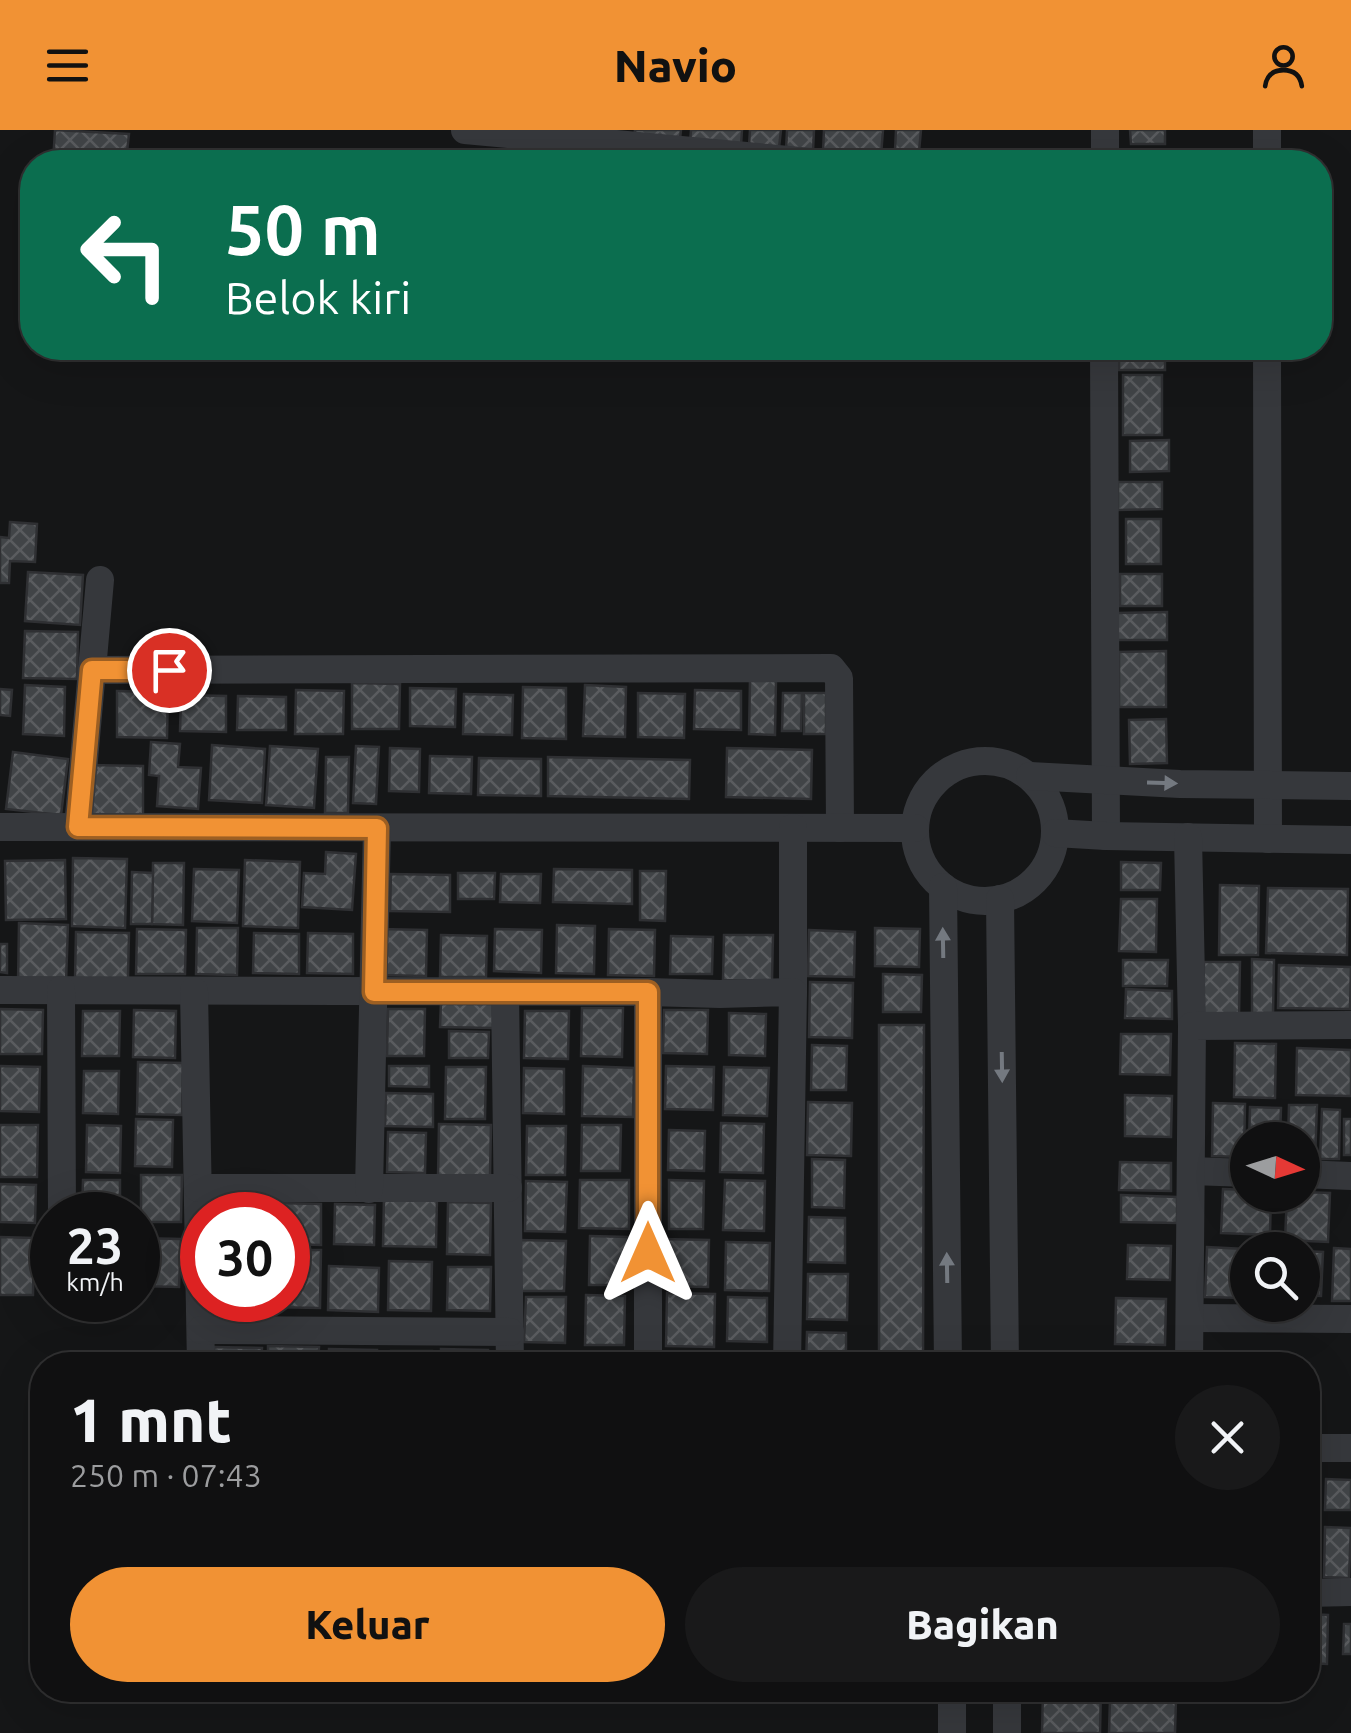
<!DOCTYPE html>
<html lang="id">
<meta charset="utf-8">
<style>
body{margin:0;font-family:Ubuntu,sans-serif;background:#19191a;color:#f1f3f6;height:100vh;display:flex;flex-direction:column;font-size:38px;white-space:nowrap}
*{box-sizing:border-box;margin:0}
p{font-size:32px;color:#9c9d9f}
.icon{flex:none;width:55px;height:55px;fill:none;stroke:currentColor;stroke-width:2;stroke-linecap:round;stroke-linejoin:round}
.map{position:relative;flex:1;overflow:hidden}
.panel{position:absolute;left:30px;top:1222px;width:1290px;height:350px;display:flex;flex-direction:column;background:#101011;border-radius:40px;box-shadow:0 10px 40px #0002,0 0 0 2px #303031}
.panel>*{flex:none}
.banner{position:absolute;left:20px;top:20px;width:1312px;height:210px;border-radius:40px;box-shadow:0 10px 40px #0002,0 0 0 2px #303031;background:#0b6e4f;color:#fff;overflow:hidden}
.needle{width:65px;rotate:94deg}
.tools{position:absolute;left:1230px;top:992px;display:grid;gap:20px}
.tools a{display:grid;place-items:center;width:90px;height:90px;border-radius:50%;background:#101011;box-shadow:0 10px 40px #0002,0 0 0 2px #303031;font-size:50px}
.speed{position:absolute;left:30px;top:1062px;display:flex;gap:20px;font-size:50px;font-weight:700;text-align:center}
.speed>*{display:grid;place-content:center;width:130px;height:130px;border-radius:50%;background:#101011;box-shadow:0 10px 40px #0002,0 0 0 2px #303031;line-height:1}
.speed small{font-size:25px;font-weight:400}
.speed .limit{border:15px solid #d22;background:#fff;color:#111}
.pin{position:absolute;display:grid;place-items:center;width:85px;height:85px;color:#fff;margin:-42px;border:5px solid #fff;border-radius:50%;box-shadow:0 2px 10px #0007}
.me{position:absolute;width:110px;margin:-55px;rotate:0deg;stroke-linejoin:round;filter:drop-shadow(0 0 8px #0008)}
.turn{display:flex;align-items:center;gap:35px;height:210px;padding:0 40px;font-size:45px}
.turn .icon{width:130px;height:130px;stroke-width:2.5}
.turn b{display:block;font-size:70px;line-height:85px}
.round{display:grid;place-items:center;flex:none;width:105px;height:105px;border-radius:52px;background:#19191a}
.overview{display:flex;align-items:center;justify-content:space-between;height:170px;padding:0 40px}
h1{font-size:60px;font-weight:800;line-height:75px}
.cta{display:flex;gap:20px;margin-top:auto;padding:20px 40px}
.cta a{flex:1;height:115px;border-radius:60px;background:#f19234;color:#111;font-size:40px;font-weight:800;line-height:115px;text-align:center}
.cta a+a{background:#19191a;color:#f1f3f6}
header{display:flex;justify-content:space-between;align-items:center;height:130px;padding:0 40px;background:#f19234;color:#111;font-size:45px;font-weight:800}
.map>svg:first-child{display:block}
</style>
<header><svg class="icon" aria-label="menu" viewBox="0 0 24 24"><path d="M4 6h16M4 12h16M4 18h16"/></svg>Navio<svg class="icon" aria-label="person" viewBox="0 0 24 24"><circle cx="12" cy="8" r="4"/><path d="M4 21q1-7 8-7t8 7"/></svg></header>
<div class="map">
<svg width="1351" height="1603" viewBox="0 0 1351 1603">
<defs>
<pattern id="building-cross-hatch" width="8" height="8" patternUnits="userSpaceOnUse" patternTransform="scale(2.5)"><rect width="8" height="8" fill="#414447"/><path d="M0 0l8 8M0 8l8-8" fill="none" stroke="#5a5c5f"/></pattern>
</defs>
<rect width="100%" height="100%" fill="#151617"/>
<!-- building -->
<g fill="url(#building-cross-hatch)" stroke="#2f3033" stroke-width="2.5">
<path d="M55,0L129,4L126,32H53Z"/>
<path d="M635,0H681L680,9L634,6Z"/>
<path d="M691,0H742L741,16L690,12Z"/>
<path d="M750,0H781L779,18L749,15Z"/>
<path d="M787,0H814L813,22L786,20Z"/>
<path d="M824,0H883L881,26L823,21Z"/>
<path d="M896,0H921L919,22L895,20Z"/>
<path d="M1130,0H1165V14H1131Z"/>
<rect x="1119" y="218" width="46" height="22"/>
<rect x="1123" y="245" width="39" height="60"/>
<path d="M1169,310V341L1130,342V311Z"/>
<path d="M1118,352H1162V379L1118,380Z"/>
<rect x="1126" y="389" width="35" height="45"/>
<path d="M10,392L37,394L35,432L10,431L9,453H0V407L9,408Z"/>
<path d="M28,442L83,445L80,495L25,491Z"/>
<rect x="1120" y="444" width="42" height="32"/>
<path d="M1167,482V510H1117V483Z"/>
<path d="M25,501L78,502L77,549L23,548Z"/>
<path d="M1166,521V577H1119V522Z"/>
<path d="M750,549L776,550L775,605L749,604Z"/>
<path d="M352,553L400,554L399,599H352Z"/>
<path d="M25,555L65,557L64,606L23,604Z"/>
<path d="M585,555L626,557L625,607L583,606Z"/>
<path d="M523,557L566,558V609L522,608Z"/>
<path d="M410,558L456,559L455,597L410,596Z"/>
<path d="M0,559L12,560L10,586L0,585Z"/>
<path d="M296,560L344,561L343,604H295Z"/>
<path d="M695,560L741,561V600L694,599Z"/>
<path d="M117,561L168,562L167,608L117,607Z"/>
<path d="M638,563L685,564L684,608L638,607Z"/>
<path d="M783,563H802L801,601H782Z"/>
<rect x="804" y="563" width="22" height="41"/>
<path d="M464,564L513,565L512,605L463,604Z"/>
<path d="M181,565L226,566V602L180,601Z"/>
<path d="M238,566L286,567V600H237Z"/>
<path d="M1166,589L1167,633L1130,634L1129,590Z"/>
<path d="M151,612L180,614L178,637L201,638L198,679L157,676L159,646L149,645Z"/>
<path d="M212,615L265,619L262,673L209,670Z"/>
<path d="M270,616L318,619L314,678L266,675Z"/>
<path d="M356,616L379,617L376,674L353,673Z"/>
<path d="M390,618L420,619L419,662L389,661Z"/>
<path d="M727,618L812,620L811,669L726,667Z"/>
<path d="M13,622L68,629L61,685L6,679Z"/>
<path d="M430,626L472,627L471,664L429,663Z"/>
<path d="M326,627H349L348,683H325Z"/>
<path d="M548,627L690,630L689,669L548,666Z"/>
<path d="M479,628L541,629V666L478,665Z"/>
<path d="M89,635L143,636V685L88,684Z"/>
<path d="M326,722L356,724L352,780L302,777L304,743L325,744Z"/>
<path d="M73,728L127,729L125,798L72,796Z"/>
<path d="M65,730L66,789L6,790L5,731Z"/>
<path d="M245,730L300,732L298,798L243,796Z"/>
<path d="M1121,732L1161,733L1160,760H1121Z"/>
<path d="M153,733H184L183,795L152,794Z"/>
<path d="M194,739L239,740L237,793L192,791Z"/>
<path d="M554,739L632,740V774L553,772Z"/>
<path d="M640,741H666L665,791L640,790Z"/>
<path d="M132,742L153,743L152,794H131Z"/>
<path d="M458,743H495L494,769H458Z"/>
<path d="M391,744L450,745V782L390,781Z"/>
<path d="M501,744H541L540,773L500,772Z"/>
<path d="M1220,755L1259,756L1258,825H1219Z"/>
<path d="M1268,758L1348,759L1347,825L1266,823Z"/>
<path d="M1121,769H1157L1156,822L1119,821Z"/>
<path d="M19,793L68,795L66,853L18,852Z"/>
<path d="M557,795L595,796L594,844L556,843Z"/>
<path d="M197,798H238L237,845L196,844Z"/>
<path d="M875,798L920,799L919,837L875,836Z"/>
<path d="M137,799L186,800L185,844H136Z"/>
<path d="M380,799L427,800L426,846L379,845Z"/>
<path d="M495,799L542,800L541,843L494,841Z"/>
<path d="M609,799L655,800L654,846L608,845Z"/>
<path d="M809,800L855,802L854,847L808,846Z"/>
<path d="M76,802L129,803L128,849L75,848Z"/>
<path d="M254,803L299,804V844L253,843Z"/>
<path d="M308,803L353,804V844L307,843Z"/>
<path d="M441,805L487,806L486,847H440Z"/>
<path d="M724,805H773L772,851L723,850Z"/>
<path d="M671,806L713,807L712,844H670Z"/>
<path d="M0,814H7V843L0,842Z"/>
<path d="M1252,829L1274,830L1273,886H1252Z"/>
<path d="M1123,830H1168L1167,856H1123Z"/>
<path d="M1204,832H1240L1239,886L1203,885Z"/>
<path d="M1279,835L1351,837L1350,879L1278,878Z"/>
<path d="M883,844L922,845L921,882H883Z"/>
<path d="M810,852L853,853L852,908L809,907Z"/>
<path d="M1126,859L1172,861V889L1125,888Z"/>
<path d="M441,871L493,872V898L440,897Z"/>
<path d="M582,878H623L622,927L581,926Z"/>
<path d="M0,879L43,880L42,924H0Z"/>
<path d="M388,879H425L424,926H387Z"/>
<path d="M134,880L176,881L175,928L133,927Z"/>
<path d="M664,880H708L707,924L663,923Z"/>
<path d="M83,881H120L119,926H82Z"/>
<path d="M525,881H569L568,929L524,928Z"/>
<path d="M729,883L766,884L765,926L729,925Z"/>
<path d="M879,895H924L923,1235H879Z"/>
<path d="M449,901L489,902L488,928H449Z"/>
<path d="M1121,904H1171L1170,945L1120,944Z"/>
<path d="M1235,913L1276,914L1275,968L1234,967Z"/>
<path d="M812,915L847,916L846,960H811Z"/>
<path d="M1297,918L1351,920V966L1296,965Z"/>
<path d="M138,932L183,933L182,985L137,984Z"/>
<path d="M0,936L40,937L39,982L0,981Z"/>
<path d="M389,936H429V957L389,956Z"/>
<path d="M583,936L634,938L633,987L582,986Z"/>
<path d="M666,936L714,937L713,980L665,979Z"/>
<path d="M446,937H486L485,989H445Z"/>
<path d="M724,937L769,938L767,986L723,985Z"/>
<path d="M524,938L564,939V984L523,983Z"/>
<path d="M84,941H119L118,984L83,983Z"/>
<path d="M386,963L433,964V997L385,996Z"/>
<path d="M1125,965L1172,966L1171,1007L1125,1006Z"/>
<path d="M808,972L852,973L851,1026L807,1025Z"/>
<path d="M1213,973L1245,974L1244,1027L1212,1026Z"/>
<path d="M1289,975H1317L1315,1031H1302V1010H1288Z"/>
<path d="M1250,977L1281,978L1280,1010H1249Z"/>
<path d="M1322,979L1340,980L1339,1029H1320Z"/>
<path d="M136,989L173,990L172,1037L135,1036Z"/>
<rect x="1344" y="989" width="7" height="36"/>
<path d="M721,993L764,994L763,1043L720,1042Z"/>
<path d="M439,994L491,995L490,1047L438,1046Z"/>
<path d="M0,995H38L37,1047H0Z"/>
<path d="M87,995L121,996L120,1043L86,1042Z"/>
<path d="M582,995H621L620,1041H581Z"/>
<path d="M527,996H566L565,1045H526Z"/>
<path d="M669,1000L705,1001L704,1041L668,1040Z"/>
<path d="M388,1002L426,1003L425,1043L387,1042Z"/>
<path d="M812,1029L845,1030L844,1078L812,1077Z"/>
<path d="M1120,1032L1171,1033V1061L1119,1060Z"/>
<path d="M141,1045H182L181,1092H141Z"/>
<path d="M83,1050H120V1085H82Z"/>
<path d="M580,1050H629V1099L579,1098Z"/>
<path d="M669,1050L704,1051L703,1099H669Z"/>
<path d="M725,1050L765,1051L764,1101L723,1100Z"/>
<path d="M526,1051L567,1052L565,1102L525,1101Z"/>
<path d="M0,1054L36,1055L35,1093L0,1092Z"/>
<path d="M1223,1059L1248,1060V1065H1271L1270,1105L1221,1103Z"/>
<path d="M1302,1062L1330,1063L1328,1112L1285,1110L1287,1065H1302Z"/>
<path d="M1121,1065L1177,1067V1093L1121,1092Z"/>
<path d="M384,1067L437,1068L436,1117L383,1116Z"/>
<path d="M210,1072L264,1073V1085H210Z"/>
<path d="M448,1072L491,1073L490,1125L447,1124Z"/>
<path d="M275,1073L321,1074V1115L288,1114V1085H275Z"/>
<path d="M335,1074L375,1075L374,1115L334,1114Z"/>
<path d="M809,1087L845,1088V1133L808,1132Z"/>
<path d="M590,1106L628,1107L627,1155H589Z"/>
<path d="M0,1107L34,1108L33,1165H0Z"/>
<path d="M138,1108L181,1109L179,1157L138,1156Z"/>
<path d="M662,1109L709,1110L708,1157L661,1156Z"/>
<path d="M519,1110L566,1111L564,1161H518Z"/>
<path d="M726,1112L770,1113L769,1161L725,1160Z"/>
<path d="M1128,1115L1171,1116L1170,1150L1127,1149Z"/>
<path d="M1207,1117L1245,1119L1244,1168L1205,1167Z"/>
<path d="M1334,1118L1351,1119V1171H1332Z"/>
<path d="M288,1120H321L320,1178L267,1177V1170H288Z"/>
<path d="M1302,1121L1323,1122L1321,1166L1302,1165Z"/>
<path d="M389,1131L432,1132L431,1181L388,1180Z"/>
<path d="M329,1136L379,1138L378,1182L328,1180Z"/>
<path d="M448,1137H491L490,1181L447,1180Z"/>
<path d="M808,1144H848L847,1190L807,1189Z"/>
<path d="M667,1163L715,1164L714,1217L666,1216Z"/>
<path d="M586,1165L625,1166L624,1215H585Z"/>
<path d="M526,1167H566L565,1213L524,1212Z"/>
<path d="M728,1167L767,1168V1212L727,1211Z"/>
<path d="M1116,1168L1166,1169L1165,1215L1115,1214Z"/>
<path d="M208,1170H262V1177L208,1176Z"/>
<path d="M807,1202L846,1203V1235H806Z"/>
<path d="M268,1216L319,1217L318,1235H268Z"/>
<path d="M214,1217L262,1218L261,1235H214Z"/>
<path d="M329,1219L377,1220L376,1235H328Z"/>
<path d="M441,1219L488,1220V1235H441Z"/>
<rect x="391" y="1221" width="41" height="14"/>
<rect x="725" y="1222" width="35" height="13"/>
<path d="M525,1223L566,1224L565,1235H525Z"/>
<path d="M585,1224L626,1225V1235H585Z"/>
<path d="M1117,1224L1164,1226L1163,1235H1117Z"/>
<path d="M670,1228L699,1229V1235H670Z"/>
<path d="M1308,1338H1317L1315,1386H1308Z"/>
<path d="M1326,1349L1351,1350V1380H1325Z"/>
<path d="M1325,1397L1351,1398L1349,1448L1324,1447Z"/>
<path d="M1308,1407H1319L1317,1447H1308Z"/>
<path d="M1308,1484L1328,1485L1327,1534L1308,1533Z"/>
<path d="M1344,1494H1351V1524H1343Z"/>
<path d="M1043,1560H1101L1100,1603H1042Z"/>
<path d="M1110,1568L1176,1570L1175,1603H1109Z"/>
</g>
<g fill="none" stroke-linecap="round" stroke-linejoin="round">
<!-- street -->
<g stroke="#36383c" stroke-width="28">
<path d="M465,0L811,32"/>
<path d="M1267,0V32"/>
<path d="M1105,32V0"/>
<path d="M1104,218L1106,706"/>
<path d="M1267,218L1268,709"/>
<path d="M92,540L831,538L839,548L840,698"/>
<circle cx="985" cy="701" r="70"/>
<path d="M1030,646L1180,654L1351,656"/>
<path d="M0,697L915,698"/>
<path d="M78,697L100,450"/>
<path d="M793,698V862"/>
<path d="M1055,703L1106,706L1351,710"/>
<path d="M1188,707L1192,896"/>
<path d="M943,757L948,1235"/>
<path d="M1000,769L1005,1235"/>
<path d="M0,860L648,862L720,864L793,862L787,1235"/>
<path d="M61,860L62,1085"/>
<path d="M194,861L201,1235"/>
<path d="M505,862L510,1235"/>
<path d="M1191,1041L1248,1043"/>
<path d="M1302,1044L1351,1046"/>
<path d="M198,1058H508"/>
<path d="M369,1059L377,698"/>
<path d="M1190,1188L1351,1189"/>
<path d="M201,1200L510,1202"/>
<path d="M648,1235V862"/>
<path d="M1189,1235L1192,896L1351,895"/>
<path d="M1308,1318H1351"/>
<path d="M1308,1463L1351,1462"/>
<path d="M952,1560V1603"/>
<path d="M1007,1560V1603"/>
</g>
</g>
<!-- one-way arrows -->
<defs><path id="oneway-solid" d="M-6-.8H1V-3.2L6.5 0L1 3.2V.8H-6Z" transform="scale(2.5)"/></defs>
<g fill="#747980">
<use href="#oneway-solid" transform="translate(1162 653) rotate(2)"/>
<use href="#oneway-solid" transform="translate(943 813) rotate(-91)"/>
<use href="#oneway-solid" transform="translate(1002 937) rotate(89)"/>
<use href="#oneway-solid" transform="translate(947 1138) rotate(-91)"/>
</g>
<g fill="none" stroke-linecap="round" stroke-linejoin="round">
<defs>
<path id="route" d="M169,540H92L78,697L377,698L374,862H648V1123"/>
</defs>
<!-- route casing -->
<use href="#route" stroke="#9d5f22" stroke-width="25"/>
<!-- route -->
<use href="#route" stroke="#f19234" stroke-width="18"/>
</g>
</svg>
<div class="tools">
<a><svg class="needle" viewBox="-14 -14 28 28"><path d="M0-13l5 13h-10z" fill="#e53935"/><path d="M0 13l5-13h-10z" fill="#9c9d9f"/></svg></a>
<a><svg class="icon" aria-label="search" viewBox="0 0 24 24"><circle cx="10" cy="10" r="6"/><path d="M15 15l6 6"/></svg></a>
</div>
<div class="speed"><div>23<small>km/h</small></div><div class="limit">30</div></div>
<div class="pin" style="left:169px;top:540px;background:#d93025"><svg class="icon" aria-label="arrive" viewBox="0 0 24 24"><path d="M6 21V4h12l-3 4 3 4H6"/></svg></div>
<svg class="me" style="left:648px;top:1123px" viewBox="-20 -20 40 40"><path d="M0-17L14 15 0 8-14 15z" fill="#f19234" stroke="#fff" stroke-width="4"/></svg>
<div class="banner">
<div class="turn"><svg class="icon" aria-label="left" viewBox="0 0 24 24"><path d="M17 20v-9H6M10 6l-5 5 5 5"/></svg><div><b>50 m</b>Belok kiri</div></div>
</div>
<section class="panel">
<div class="overview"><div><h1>1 mnt</h1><p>250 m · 07:43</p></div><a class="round"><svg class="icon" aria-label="close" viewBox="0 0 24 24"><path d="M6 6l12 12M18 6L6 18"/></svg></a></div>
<div class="cta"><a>Keluar</a><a>Bagikan</a></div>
</section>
</div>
